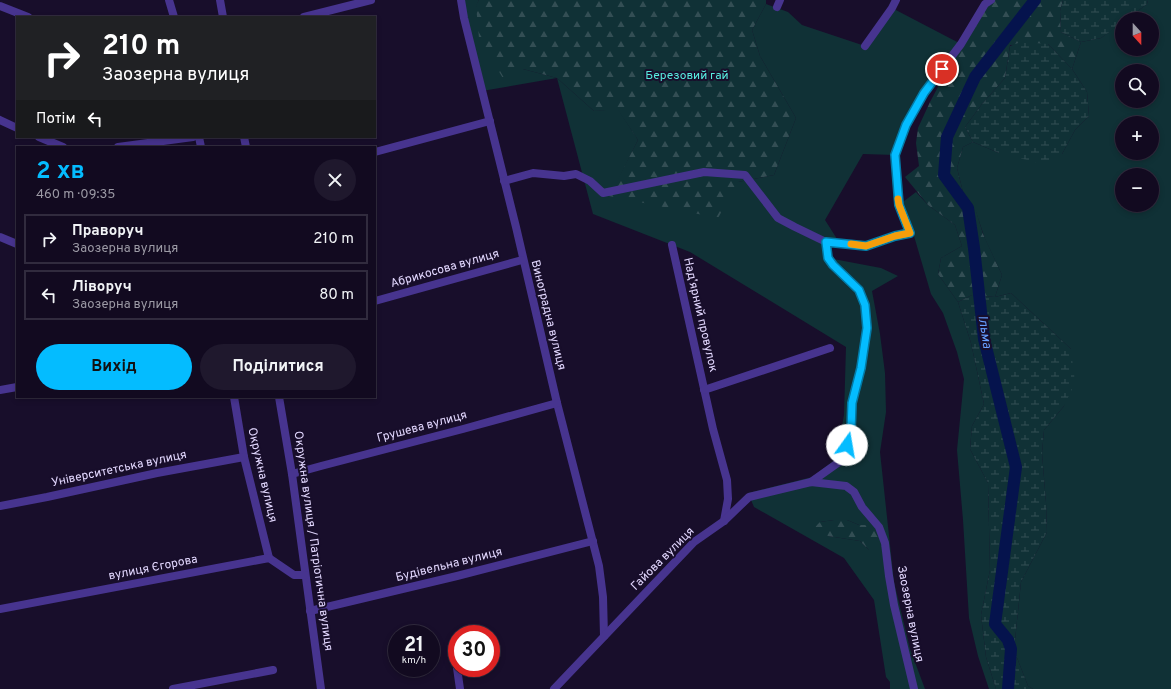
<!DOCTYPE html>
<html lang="uk">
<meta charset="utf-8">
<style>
body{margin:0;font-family:Overpass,sans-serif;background:#1f182d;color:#f1f3f6;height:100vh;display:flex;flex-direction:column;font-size:15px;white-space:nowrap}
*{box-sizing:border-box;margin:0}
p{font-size:13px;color:#9c9aa5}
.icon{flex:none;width:22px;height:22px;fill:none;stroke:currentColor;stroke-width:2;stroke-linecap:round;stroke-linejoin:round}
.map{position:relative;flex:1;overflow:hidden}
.panel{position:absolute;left:16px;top:146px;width:360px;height:252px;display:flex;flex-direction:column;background:#120a20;border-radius:0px;box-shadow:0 2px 6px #0003,0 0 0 1px #312b3e}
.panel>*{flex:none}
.top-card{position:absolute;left:16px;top:16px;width:360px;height:122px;border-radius:0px;box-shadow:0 2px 6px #0003,0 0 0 1px #312b3e;background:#202124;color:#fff;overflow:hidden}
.needle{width:26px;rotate:159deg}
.buttons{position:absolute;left:1115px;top:12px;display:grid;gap:8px}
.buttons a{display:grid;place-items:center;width:44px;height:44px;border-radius:50%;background:#120a20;box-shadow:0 2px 6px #0003,0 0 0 1px #312b3e;font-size:20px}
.speed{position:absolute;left:388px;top:625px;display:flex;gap:8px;font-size:20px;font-weight:700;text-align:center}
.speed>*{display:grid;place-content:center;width:52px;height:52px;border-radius:50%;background:#120a20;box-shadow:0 2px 6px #0003,0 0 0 1px #312b3e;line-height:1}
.speed small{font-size:10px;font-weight:400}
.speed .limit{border:6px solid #d22;background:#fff;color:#111}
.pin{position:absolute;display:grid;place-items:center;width:34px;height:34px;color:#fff;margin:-17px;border:2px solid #fff;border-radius:50%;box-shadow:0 1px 4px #0007}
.me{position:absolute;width:44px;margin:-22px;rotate:13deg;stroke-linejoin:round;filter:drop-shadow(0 0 3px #0008)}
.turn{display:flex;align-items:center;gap:14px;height:84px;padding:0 20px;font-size:18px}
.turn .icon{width:52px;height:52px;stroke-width:2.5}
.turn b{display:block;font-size:28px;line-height:34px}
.then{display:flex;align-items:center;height:38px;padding:0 20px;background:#0003;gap:8px;font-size:15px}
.round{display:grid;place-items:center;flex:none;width:42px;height:42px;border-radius:21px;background:#1f182d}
.headline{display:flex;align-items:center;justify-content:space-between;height:68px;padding:0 20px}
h1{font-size:24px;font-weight:700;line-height:30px;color:#04bcff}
.button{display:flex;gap:8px;margin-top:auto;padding:8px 20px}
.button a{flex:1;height:46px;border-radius:24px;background:#04bcff;color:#111;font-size:16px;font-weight:700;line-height:46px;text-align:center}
.button a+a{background:#1f182d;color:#f1f3f6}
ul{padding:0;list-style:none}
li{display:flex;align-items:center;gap:12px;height:50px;margin:0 8px 6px;padding:0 12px;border:2px solid #312b3e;border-radius:0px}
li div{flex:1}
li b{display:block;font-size:15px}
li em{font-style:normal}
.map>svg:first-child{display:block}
</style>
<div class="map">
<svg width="1171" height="689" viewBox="0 0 1171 689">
<defs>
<pattern id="forest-firs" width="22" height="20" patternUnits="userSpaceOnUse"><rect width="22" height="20" fill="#103136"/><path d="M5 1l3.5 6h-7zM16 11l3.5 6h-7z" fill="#334e54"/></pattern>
<pattern id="wetland-marsh" width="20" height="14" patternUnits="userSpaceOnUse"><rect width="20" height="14" fill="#103136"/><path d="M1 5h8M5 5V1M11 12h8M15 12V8" fill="none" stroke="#334e54"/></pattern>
</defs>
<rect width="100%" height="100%" fill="#180e2b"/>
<!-- green -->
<g fill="#103136" fill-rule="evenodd">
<path d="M461,0H479L476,6L523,69L557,78L594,111L618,109L638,140L610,196L738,182L774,175L796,118L760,56L752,30L766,4L788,12L802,25L865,46L892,8L961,44L924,93L895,155L863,154L825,220L839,242H826L828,258L881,268L898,276L872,291L880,334L885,373L886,412L880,452L894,582L910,649L925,689H890V682L886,677L874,600L844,558L754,507L748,493L812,477L836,459L844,415L846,347L690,252L593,214L557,78L482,91ZM834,520H847L859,525L869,550L860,541L828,536L820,522Z"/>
<path d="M1148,0H1171V689H1033L1028,686L1014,650L1021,582L1047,532L1046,503L1042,453L1044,430L1064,406L1071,349L1011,293L995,297L1002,275L985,239L976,212L963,192L957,168L963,147L973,142L999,153L1062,154L1075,130L1089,116L1087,92L1072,69L1081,42L1101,38L1122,22V49H1152V19H1127L1147,4ZM1122,71H1152V101H1122ZM1122,123H1152V153H1122ZM1122,175H1152V205H1122Z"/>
<path d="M916,192L928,205L955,225L962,246L941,258L938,274L958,302L971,343L984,404L972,426L970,449L988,483L990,570L981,615L986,657L996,689H989L978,656L969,618L963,520L957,450L964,379L957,352L943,313L931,294L914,236L910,233L899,205Z"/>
</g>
<!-- forest -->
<g fill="url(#forest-firs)">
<path d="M479,0H766V4L752,30L760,56L796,118L774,175L738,182L718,218L609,196L638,140L618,110L594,111L557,78L523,69L504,80L479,38L476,5Z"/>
<path d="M990,0H1063L1060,11L1061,32L1081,42L1072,69L1048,44L1010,45L1005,78L982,104L965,127L973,142L963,147L957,168L963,192L976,211L983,234L1002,275L995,297L972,295L958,302L938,274L941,258L962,246L955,225L928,205L905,177L919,166L916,143L918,128L930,102L961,44Z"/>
<path d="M834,520H847L859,525H872L884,542L880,552L869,550L860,541L828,536L814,528L820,522Z"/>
</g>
<!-- wetland -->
<g fill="url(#wetland-marsh)">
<path d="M1063,0H1148L1147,4L1127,19H1122V23L1101,38L1081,42L1061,32L1060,11Z"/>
<path d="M1021,42L1048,44L1072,69L1087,92L1089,116L1075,130L1062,154L1043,164L999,153L973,142L965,127L982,104L1005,78L1010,46Z"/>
<path d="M1011,293L1071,349L1075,383L1064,406L1044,430L1042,453L1046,503L1047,532L1021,582L1014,650L1028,686L1033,689H996L986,657L981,615L990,570L988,483L970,449L972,426L984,404L971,343L958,302L972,295L995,297Z"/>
</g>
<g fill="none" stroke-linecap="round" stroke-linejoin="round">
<!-- river -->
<path stroke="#05134d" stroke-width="12" d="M1008,689L1011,649L1008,640L995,624L1016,467L984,339L974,248L968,208L944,175L947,137L975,77L1035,0"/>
<!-- minor -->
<g stroke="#47348f" stroke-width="8">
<path d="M169,0L174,17"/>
<path d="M220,0L223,17"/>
<path d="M461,0L464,18L516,227L557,403L599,566L603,597L604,636"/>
<path d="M0,6L28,17"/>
<path d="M777,7L780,0"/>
<path d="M304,17L371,0"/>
<path d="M865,46L892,8L896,0"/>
<path d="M0,120L17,128"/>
<path d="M39,137L63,147"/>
<path d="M199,137L201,147"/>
<path d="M244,137L246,147"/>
<path d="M118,147L193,137"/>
<path d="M375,152L490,121"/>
<path d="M504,181L533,173L564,176L576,174L590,181L603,193L704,172L745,175L778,218L795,227L826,242"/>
<path d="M0,237L17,244"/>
<path d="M672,245L713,429L727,480L728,499L724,521"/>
<path d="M375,301L522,260"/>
<path d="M0,390L17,387"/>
<path d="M704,390L830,348"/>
<path d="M234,397L244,457L269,558"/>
<path d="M279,397L292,474L321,689"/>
<path d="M292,474L321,466L463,429L557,403"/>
<path d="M811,482L842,460L851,431L852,403L861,368L867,328L865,305L859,290L833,265L828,258L826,242L865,246L895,236L910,233L899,205L895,155L906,125L924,93L961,44L985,4L991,0"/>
<path d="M0,506L47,497L157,473L244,457"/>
<path d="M0,609L269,558L294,575H305"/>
<path d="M310,611L457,576L593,541"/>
<path d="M457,668L460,689"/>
<path d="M173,689L273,670"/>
<path d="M554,689L694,542L724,521L749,497L811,482L846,486L854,492L862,507L879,527L885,543L889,576L894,605L914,689"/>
</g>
</g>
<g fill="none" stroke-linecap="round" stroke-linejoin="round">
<defs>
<path id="route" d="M847,445L851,431L852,403L861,368L867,328L865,305L859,290L833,265L828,258L826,242L866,246L895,236L910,233L899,205L895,155L906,125L924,93L942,69"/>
</defs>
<!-- route casing -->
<use href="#route" stroke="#037aa6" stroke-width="10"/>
<!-- route -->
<use href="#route" stroke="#04bcff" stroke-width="7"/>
<!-- slow -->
<path stroke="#f59e0b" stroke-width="7" d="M851,244L866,246L895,236L910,233L899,205L898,199"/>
</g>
<g text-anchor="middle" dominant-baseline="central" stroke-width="4" stroke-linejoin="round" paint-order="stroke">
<!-- park labels -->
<g font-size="12" fill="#57ece0" stroke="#180e2b">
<text x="687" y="76">Березовий гай</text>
</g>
<!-- street labels -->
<g font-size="12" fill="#e3d8ff" stroke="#180e2b">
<text transform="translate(445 269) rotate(-16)">Абрикосова вулиця</text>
<text transform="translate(548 315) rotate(76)">Виноградна вулиця</text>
<text transform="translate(700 315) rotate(77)">Надʼярний провулок</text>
<text transform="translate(422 427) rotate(-15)">Грушева вулиця</text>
<text transform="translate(119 469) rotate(-12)">Університетська вулиця</text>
<text transform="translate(262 475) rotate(77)">Окружна вулиця</text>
<text transform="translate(313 541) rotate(82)">Окружна вулиця / Патріотична вулиця</text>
<text transform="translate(663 559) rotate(-45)">Гайова вулиця</text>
<text transform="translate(449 565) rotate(-14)">Будівельна вулиця</text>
<text transform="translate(153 568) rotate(-11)">вулиця Єгорова</text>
<text transform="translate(910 614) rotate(79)">Заозерна вулиця</text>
</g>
<!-- water labels -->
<g font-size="13" font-style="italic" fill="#669eff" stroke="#180e2b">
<text transform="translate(984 332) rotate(81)">Ільма</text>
</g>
</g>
</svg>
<div class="buttons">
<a><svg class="needle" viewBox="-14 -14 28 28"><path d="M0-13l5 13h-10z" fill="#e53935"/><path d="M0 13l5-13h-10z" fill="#9c9aa5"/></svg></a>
<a><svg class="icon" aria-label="search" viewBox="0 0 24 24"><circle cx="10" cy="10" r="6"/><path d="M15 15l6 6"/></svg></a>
<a>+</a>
<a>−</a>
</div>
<div class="speed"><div>21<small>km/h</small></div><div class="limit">30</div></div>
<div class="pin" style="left:942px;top:69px;background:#d93025"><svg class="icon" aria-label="arrive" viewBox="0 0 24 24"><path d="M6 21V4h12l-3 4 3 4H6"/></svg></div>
<svg class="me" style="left:847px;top:445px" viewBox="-20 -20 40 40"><circle r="19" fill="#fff"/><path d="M0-13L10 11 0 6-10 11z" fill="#04bcff"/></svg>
<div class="top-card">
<div class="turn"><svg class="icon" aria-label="right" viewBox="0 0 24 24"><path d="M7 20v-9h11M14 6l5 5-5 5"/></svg><div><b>210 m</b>Заозерна вулиця</div></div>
<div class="then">Потім<svg class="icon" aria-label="left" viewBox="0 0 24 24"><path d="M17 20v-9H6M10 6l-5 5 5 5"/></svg></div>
</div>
<section class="panel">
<div class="headline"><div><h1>2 хв</h1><p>460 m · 09:35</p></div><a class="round"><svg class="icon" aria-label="close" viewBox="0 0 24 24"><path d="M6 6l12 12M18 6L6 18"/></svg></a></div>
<ul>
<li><svg class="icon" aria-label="right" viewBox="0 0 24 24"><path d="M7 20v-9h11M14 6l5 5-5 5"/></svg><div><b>Праворуч</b><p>Заозерна вулиця</p></div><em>210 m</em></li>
<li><svg class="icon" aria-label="left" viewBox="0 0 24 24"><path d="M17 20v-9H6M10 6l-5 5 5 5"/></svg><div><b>Ліворуч</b><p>Заозерна вулиця</p></div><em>80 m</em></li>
</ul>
<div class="button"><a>Вихід</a><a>Поділитися</a></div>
</section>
</div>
